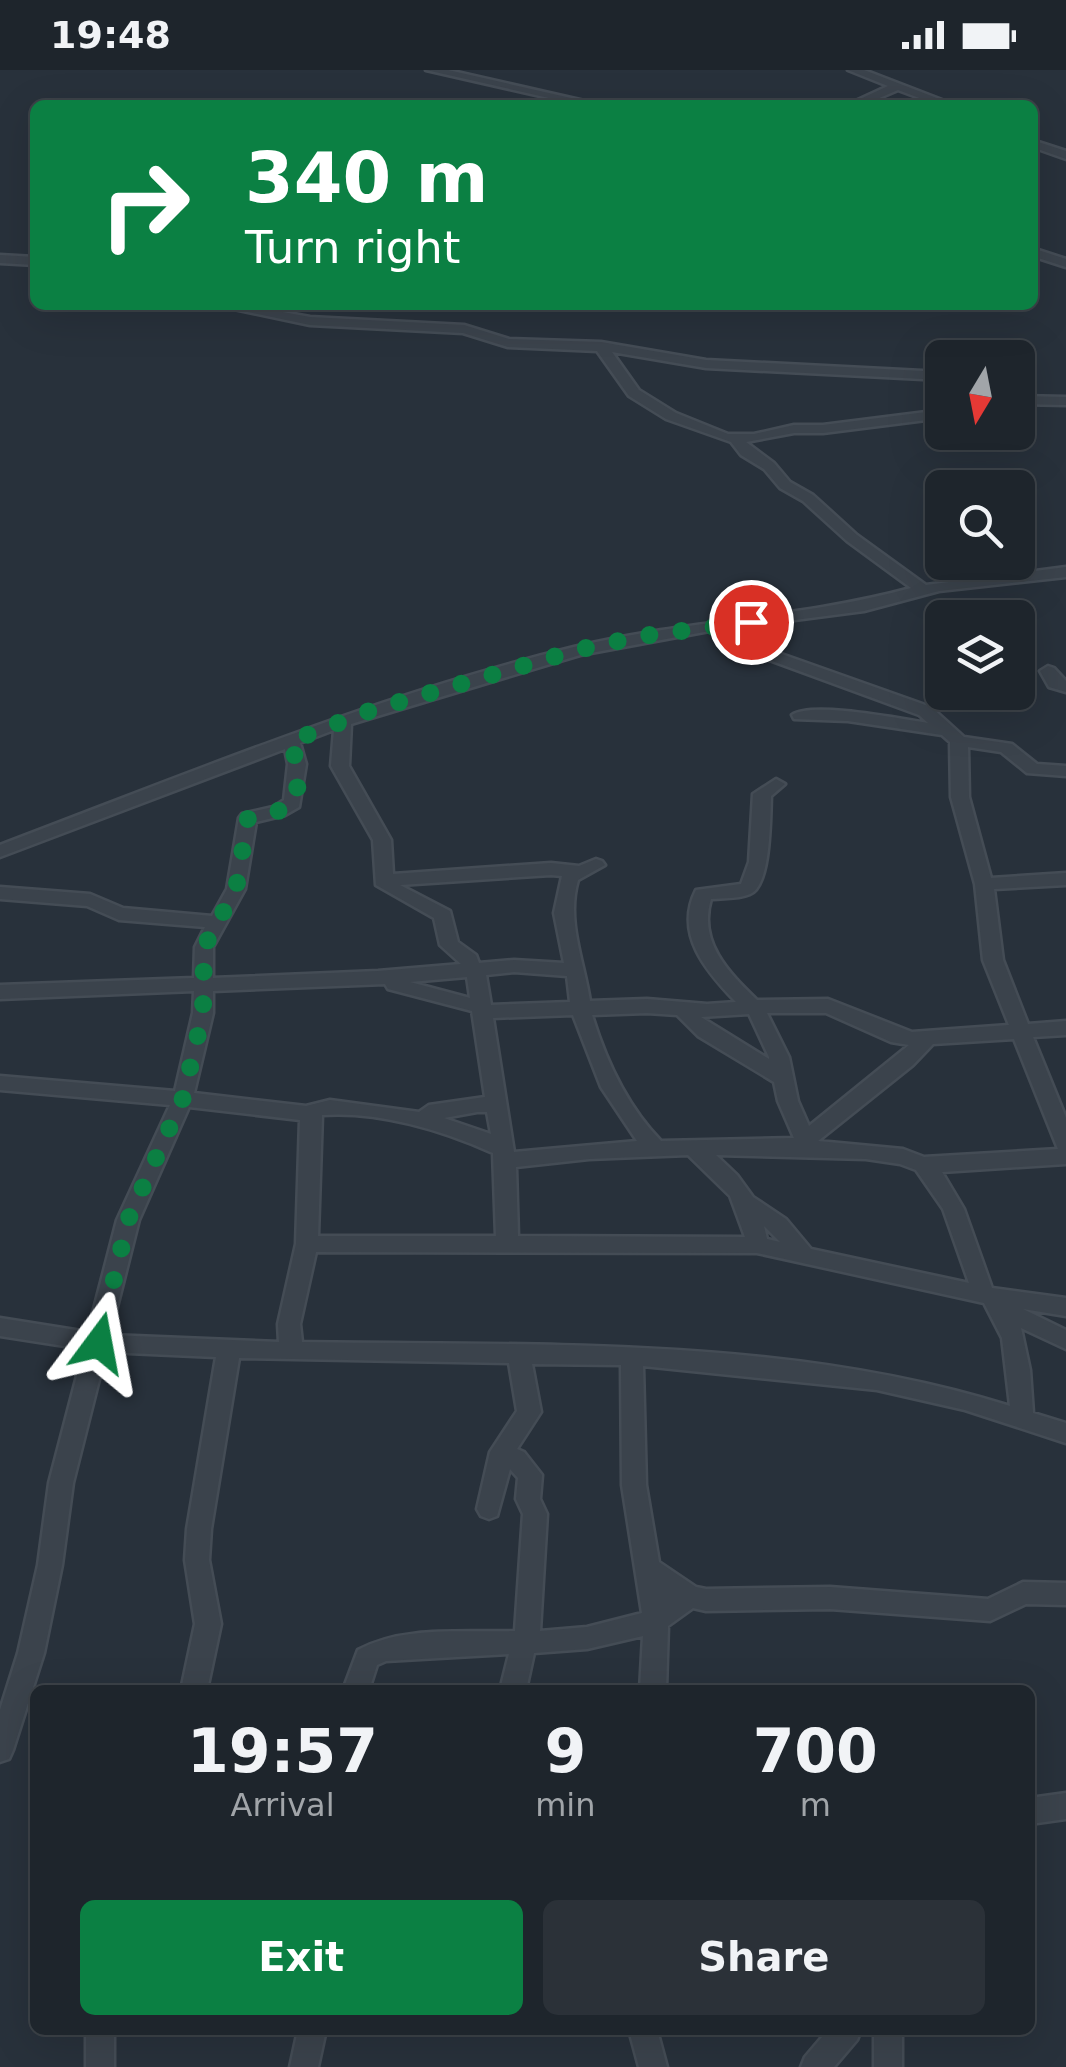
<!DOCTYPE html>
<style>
body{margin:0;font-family:"DejaVu Sans",sans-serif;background:#2b3138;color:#f1f3f6;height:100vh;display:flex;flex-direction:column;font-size:38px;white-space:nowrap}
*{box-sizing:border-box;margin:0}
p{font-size:32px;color:#a1a5a9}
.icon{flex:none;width:55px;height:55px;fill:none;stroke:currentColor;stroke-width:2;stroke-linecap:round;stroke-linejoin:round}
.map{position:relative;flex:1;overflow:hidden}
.panel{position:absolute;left:30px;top:1615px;width:1005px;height:350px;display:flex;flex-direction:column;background:#1e252c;border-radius:15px;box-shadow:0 10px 40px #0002,0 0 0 2px #3c4248}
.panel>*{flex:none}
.top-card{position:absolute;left:30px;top:30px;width:1008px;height:210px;border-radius:15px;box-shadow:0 10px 40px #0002,0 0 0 2px #3c4248;background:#0b8043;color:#fff;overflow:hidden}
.needle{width:65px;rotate:190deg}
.buttons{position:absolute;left:925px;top:270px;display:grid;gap:20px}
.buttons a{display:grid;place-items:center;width:110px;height:110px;border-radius:15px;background:#1e252c;box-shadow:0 10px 40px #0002,0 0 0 2px #3c4248;font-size:50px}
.pin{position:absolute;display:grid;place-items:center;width:85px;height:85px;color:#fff;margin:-42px;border:5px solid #fff;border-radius:50%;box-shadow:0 2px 10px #0007}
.me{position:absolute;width:110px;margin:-55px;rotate:13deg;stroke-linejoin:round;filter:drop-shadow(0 0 8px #0008)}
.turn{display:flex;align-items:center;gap:35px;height:210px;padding:0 50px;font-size:45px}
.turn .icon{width:130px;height:130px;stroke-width:2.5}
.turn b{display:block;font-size:70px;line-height:85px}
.eta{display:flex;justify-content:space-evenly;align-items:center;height:170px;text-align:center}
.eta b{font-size:60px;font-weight:800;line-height:70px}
.button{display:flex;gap:20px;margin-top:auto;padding:20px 50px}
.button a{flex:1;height:115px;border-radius:15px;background:#0b8043;color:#fff;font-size:40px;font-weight:800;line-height:115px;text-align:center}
.button a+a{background:#2b3138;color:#f1f3f6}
.status{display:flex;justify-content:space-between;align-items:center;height:70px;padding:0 50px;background:#1e252c;direction:ltr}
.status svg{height:28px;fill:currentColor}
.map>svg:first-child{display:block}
</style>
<div class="status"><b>19:48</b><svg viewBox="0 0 49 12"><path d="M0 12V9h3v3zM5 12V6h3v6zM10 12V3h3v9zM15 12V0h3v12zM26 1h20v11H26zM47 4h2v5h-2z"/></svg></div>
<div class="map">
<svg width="1066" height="1997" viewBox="0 0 1066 1997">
<rect width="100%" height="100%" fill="#28313b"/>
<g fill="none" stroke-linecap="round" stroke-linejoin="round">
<defs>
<g id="minor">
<path d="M426,0H448L602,35H580Z"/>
<path d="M848,0H864L955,35H938L898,20L863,35H847L888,16Z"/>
<path d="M1032,70L1066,81V89L1032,77Z"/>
<path d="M1032,178L1066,189V197L1032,186Z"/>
<path d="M0,185L35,187V195L0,193Z"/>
<path d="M215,235H244L310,247L464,255L509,269L601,272L706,290L942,302V310L706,298L612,282L639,320L676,343L728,364H754L794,355H823L942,340V348L823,363H794L746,372L774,393L790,412L813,425L857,465L926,515L1066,497V507L939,521L864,541L734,558L773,581L931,637L964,667L1012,674L1037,694L1066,696V706L1027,703L1001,682L968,677L969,727L991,808L1066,803V815L994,819L1003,890L1028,954L1066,951V965L1033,967L1066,1048V1094L942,1102L964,1139L992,1218L1066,1228V1246L1023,1239L1066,1260V1279L1021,1258L1030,1300L1033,1343L1066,1353V1373L965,1340L877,1320L643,1296L646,1415L659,1492L696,1517L706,1519L830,1517L988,1529L1023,1512L1066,1513V1535L1026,1534L990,1551L830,1539L706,1541L693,1538L668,1556L666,1620H640L643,1566L587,1579L534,1583L526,1620H500L509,1584L386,1591L377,1595L369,1620H343L358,1580C404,1555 464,1563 515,1561L523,1444L516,1429L518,1408L510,1399L497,1446L489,1449L481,1446L477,1439L490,1382L517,1341L509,1293L239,1288L211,1459L209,1490L221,1554L207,1620H181L195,1554L185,1490L187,1459L216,1287L106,1282L73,1413L62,1495L44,1583L13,1680L9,1689L0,1692V1640L18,1583L38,1495L49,1413L84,1279L0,1266V1248L88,1262L117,1150L170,1035L0,1020V1006L175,1021L193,943L194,921L0,929V915L194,908L195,877L205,857L119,850L87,836L0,829V817L90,824L123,838L212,846L227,819L239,748L242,744L273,737L284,730L288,694L285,679L0,787V775C190,703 377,625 574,577C685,550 801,548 911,518L847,471L803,431L780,418L764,399L741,385L731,372L666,349L629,326L597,281L508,277L463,263L310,255ZM715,560L761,587L919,645L928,653C901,649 812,631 792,645L794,649L848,651L942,665L950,672L951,727L975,814L983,890L1009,955L912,962L828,929L757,930C728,902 698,872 711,829C723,828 739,829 750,824C771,816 770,747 771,726L785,714L776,709L753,724L749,792L741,814L696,820C674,864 706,901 736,932L707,934L647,929L590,931C584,891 566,851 578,810L605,795L602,791L596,789L579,796L551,793L393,804L391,770L349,696L351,654L580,585ZM334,660L331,696L373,770L376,815L434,848L440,875L461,894L378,901L213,908V877L245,819L256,752L285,745L299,737L306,694L300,673ZM551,805L562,806L554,843L564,893L514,890L479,893L476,885L458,872L450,841L400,815ZM514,902L567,906L570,932L491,935L486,905ZM467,907L470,928L410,912ZM385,914L388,919L472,941L485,1027L429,1035L419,1042L330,1030L306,1036L194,1023L213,943V921ZM647,943L677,945L698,966L774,1012L778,1031L794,1068L661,1071C627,1036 606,991 592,945ZM767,943H826L891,972L909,975L809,1056L798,1031L789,987ZM749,944L769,987V989L701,947ZM573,945L601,1017L637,1071L514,1082L493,948ZM1014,969L1058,1079L924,1087L903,1079L818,1071L913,995L933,974ZM189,1037L300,1050L296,1174L278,1254L279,1272L110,1265L139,1150ZM477,1042H487L491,1064L444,1048ZM322,1045C379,1041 442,1060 493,1083L496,1166H318ZM688,1085L730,1126L745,1167L518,1166L516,1097L589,1089ZM716,1085L866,1089L900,1094L916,1100L943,1139L969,1213L811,1179L786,1149L753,1127L737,1105ZM764,1156L780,1172L767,1169ZM316,1182L757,1183L984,1233L1002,1268L1010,1336C786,1265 534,1276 302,1272L300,1254ZM532,1294L621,1295L622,1415L642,1543L587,1557L540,1561L547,1444L540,1429L542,1405L524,1382L517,1379L541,1342Z"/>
<path d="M1018,326L1066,327V335L1018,334Z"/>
<path d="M1048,596L1054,598L1066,611V622L1049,617L1040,601Z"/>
<path d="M1066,1723V1749L1030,1754V1728Z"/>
<rect x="86" y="1960" width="28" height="37"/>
<path d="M298,1960H326L318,1997H290Z"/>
<path d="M629,1960H657L667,1997H639Z"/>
<path d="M828,1960H861L857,1970L834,1997H801L805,1987Z"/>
<rect x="874" y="1960" width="28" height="37"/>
</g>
</defs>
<!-- minor casing -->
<use href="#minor" stroke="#444c55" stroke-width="5"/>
<!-- minor -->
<use href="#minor" fill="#3b434c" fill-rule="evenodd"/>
</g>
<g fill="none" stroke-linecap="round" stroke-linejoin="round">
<!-- route -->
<path stroke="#0b8043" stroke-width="18" stroke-dasharray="0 32.4" d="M99,1273L128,1150L183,1028L203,943L204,877L236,819L248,748C259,743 270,744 281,740C307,733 296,690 291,671L372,640L577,580L642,566L751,552"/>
</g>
</svg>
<div class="buttons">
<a><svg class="needle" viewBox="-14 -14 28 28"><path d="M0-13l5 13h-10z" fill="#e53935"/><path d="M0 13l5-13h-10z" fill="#a1a5a9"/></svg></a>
<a><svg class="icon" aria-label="search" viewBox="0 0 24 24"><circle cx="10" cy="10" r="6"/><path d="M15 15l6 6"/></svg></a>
<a><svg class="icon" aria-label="layers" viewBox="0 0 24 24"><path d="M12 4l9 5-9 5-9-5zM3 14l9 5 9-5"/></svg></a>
</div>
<div class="pin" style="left:751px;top:552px;background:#d93025"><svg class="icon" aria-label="arrive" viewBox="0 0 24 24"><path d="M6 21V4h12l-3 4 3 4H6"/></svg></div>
<svg class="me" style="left:99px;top:1273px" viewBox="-20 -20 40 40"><path d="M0-17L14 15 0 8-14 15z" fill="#0b8043" stroke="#fff" stroke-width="4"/></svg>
<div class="top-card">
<div class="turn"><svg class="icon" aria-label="right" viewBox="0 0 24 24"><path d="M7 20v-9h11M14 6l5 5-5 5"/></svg><div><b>340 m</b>Turn right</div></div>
</div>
<section class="panel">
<div class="eta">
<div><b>19:57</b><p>Arrival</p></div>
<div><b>9</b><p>min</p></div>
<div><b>700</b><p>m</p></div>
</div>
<div class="button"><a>Exit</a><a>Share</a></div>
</section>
</div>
